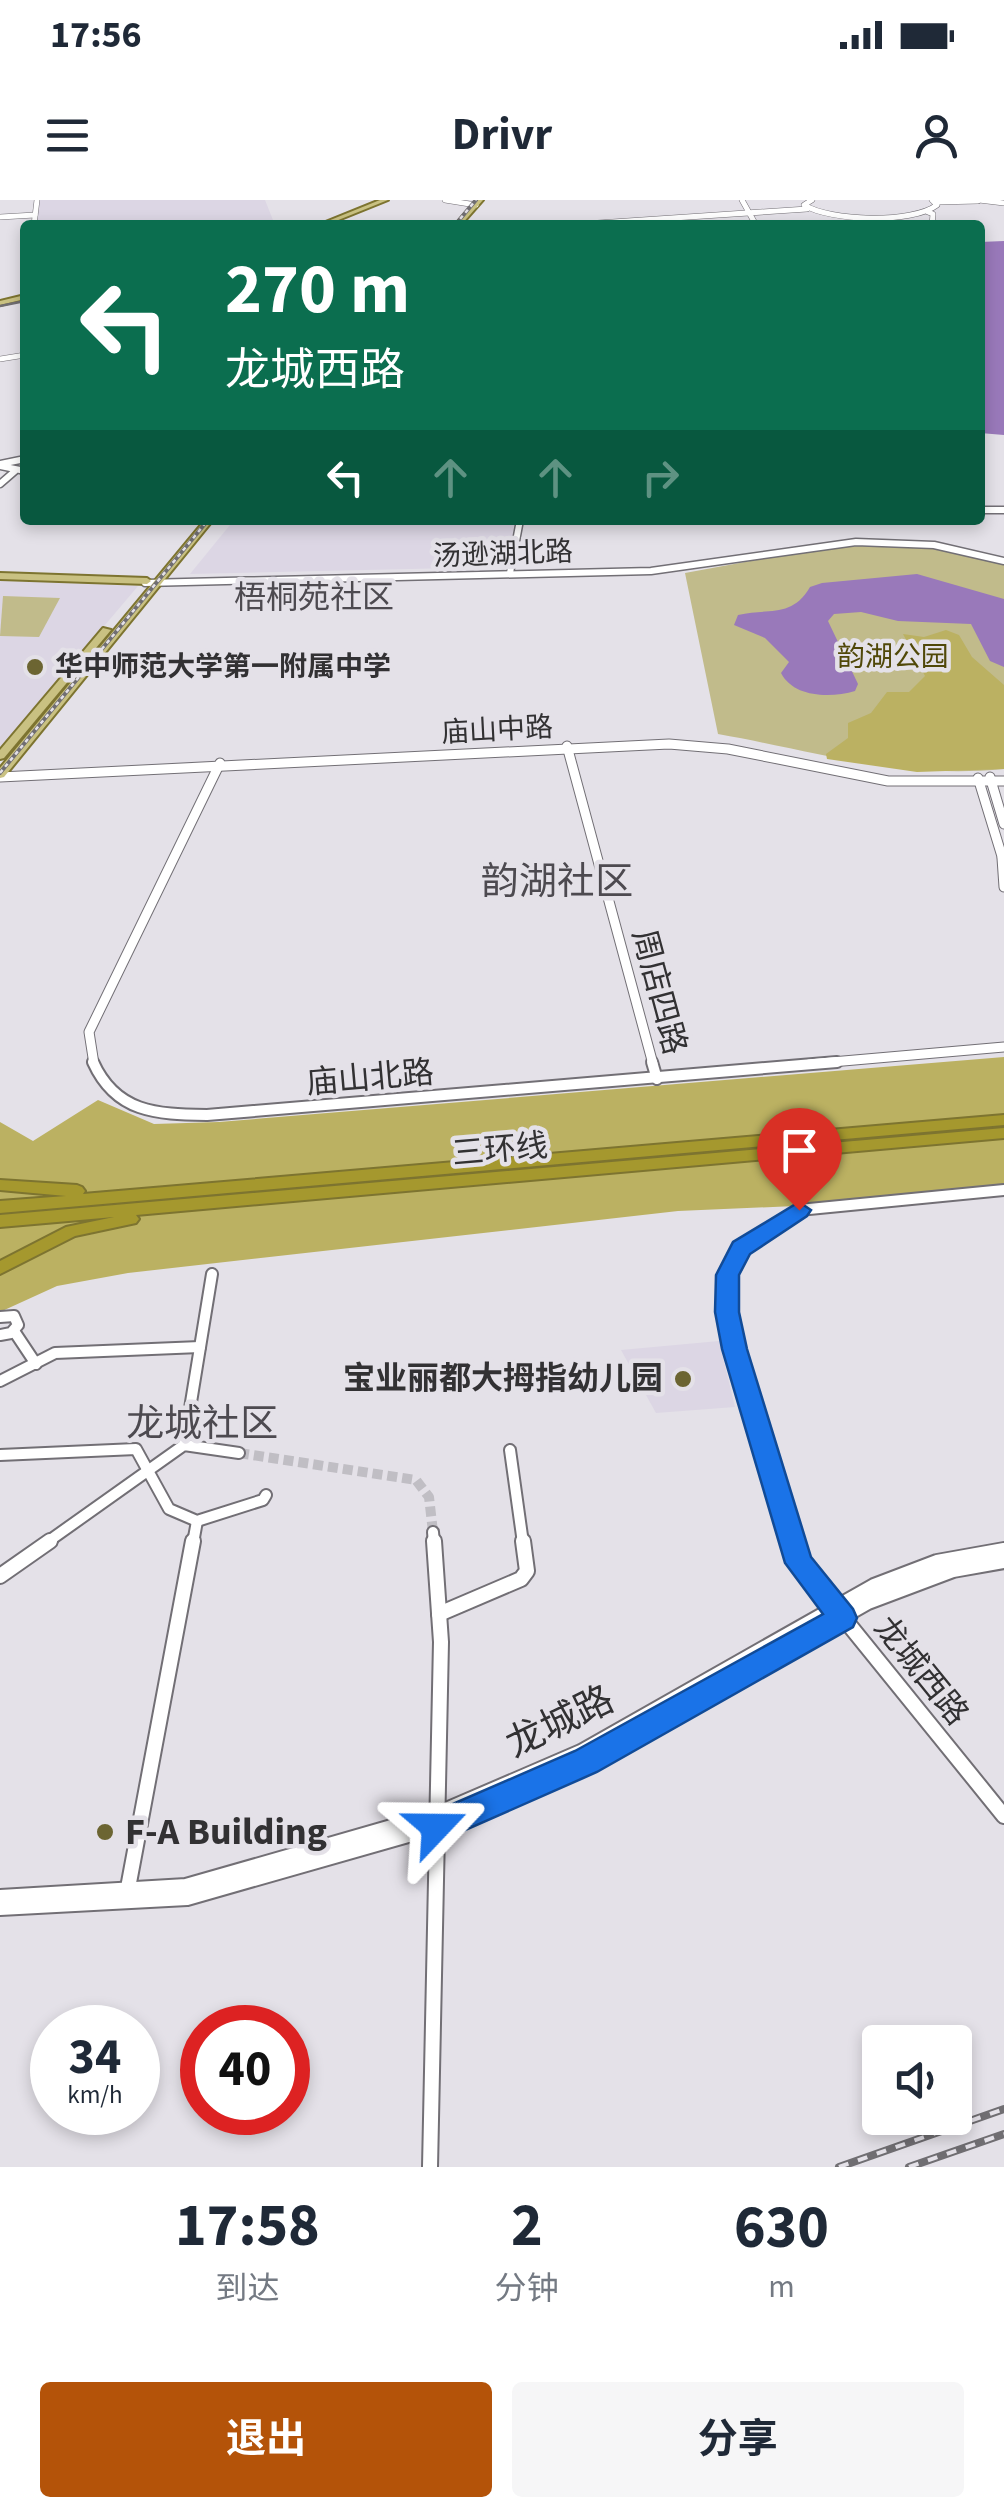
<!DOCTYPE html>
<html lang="zh">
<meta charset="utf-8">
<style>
body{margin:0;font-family:"Source Sans 3","Noto Sans SC",sans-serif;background:#f6f6f7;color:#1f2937;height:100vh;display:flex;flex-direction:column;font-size:38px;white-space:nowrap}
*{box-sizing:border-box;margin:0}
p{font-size:32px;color:#747a83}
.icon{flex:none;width:55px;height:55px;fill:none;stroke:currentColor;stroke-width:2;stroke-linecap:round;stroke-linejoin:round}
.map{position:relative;height:1967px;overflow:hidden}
.sheet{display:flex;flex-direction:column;background:#fff;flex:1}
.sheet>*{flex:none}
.banner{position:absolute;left:20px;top:20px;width:965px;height:305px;border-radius:10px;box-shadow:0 5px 15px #0003;background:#0b6e4f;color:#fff;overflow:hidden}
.buttons{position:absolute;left:862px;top:1825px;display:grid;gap:20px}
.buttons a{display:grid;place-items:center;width:110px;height:110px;border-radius:10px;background:#fff;box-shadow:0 5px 15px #0003;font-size:50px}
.speed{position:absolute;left:30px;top:1805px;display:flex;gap:20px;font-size:50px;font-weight:700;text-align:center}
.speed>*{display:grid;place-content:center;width:130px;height:130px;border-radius:50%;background:#fff;box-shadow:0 5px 15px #0003;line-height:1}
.speed small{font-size:25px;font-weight:400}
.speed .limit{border:15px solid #d22;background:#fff;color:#111}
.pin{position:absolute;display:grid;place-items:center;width:85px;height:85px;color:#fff;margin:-102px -42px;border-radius:50% 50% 50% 0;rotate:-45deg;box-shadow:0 0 10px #0007}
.pin .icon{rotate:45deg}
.me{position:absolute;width:110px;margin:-55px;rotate:67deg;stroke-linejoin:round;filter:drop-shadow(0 0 8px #0008)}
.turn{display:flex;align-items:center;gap:35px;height:210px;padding:0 40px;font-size:45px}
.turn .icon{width:130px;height:130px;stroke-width:2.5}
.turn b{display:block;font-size:70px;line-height:85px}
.lanes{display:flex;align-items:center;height:95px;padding:0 40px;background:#0003;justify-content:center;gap:50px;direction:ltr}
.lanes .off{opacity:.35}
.eta{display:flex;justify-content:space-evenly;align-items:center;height:170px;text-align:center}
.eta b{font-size:60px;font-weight:700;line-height:70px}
.button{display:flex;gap:20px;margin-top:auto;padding:20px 40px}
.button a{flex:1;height:115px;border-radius:10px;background:#b45309;color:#fff;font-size:40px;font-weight:700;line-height:115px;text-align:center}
.button a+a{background:#f6f6f7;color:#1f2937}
.status{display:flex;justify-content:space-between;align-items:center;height:70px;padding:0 50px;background:#fff;direction:ltr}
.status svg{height:28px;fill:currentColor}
header{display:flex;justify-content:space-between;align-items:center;height:130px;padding:0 40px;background:#fff;font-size:45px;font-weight:700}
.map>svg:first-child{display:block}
</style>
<div class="status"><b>17:56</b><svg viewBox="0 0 49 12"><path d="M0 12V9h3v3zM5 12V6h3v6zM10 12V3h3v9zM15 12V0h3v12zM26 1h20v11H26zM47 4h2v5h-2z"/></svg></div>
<header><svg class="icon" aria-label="menu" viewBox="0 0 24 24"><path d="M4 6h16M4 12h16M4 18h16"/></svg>Drivr<svg class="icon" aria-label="person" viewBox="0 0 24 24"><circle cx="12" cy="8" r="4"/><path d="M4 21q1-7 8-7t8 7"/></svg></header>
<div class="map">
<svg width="1004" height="1967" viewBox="0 0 1004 1967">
<rect width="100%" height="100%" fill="#e4e1e8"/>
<!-- built -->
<g fill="#dcd6e4">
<path d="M39,0H265L273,20L291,21L284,25H36Z"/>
<path d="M234,320H515L507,362L498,367L190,374Z"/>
<path d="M0,381L138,386L0,549Z"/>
<path d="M719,1141L735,1207L656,1213L621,1150Z"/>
</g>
<!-- green -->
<g fill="#c1bb8b">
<path d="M894,345L937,348L1004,363V569C897,579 820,552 718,534L685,373L826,347Z"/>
<path d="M3,396L60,398L39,437L0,436Z"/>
</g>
<!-- forest -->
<g fill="#bbb162">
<path d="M946,430L959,435L972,457L1004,485V569L917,572L827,559L826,554L848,538V523L871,513L887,492H909L925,476L903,434L924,437Z"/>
<path d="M1004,857V986L795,1006L678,1011L128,1073L57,1086L0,1112V922L33,941L98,900L154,924L219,922Z"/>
</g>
<!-- water -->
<g fill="#9979ba">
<path d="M1004,41V235L980,233V42Z"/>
<path d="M917,374L1004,399V467L990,461L971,424L898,421L861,412L834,414L828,421L858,484L855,491C831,498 794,498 781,473L789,462L765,438L734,425L738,415C769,408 792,418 810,387L822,383Z"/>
</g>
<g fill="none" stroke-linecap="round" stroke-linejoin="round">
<!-- minor-tunnel -->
<path stroke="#c0bec4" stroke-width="10" stroke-dasharray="10 5" stroke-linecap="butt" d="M239,1253L416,1280L429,1297L433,1332"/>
<defs>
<g id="minor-far4">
<path d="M445,0L476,5"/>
<path d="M742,0L756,25"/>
<path d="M812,0L804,5C830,21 912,24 937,5L932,0"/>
<path d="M979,0L1004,3"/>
<path d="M937,2L978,1"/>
<path d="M928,12L933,14L932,25"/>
<path d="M0,17L35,15"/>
<path d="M34,25L37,0"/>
<path d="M568,25L807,9"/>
<path d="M0,159L25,155"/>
</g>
<g id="minor-far3">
<path d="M0,264L25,259"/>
<path d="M0,266L25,271"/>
<path d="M0,284L15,271"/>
<path d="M980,310H1004"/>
<path d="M510,373L520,320"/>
<path d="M145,383L651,371L856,342L934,345L1004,361"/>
</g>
<g id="minor-far2">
<path d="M567,546L653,864"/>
<path d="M0,577L669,544L728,549L888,581H1004"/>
<path d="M990,577L1004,624"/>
<path d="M978,578L1004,663"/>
<path d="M1002,658L1004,687"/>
<path d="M94,864L89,832L220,563"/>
<path d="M809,864L1004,847"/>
</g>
<g id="minor-far1">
<path d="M93,862C116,913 156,914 207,915L837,862"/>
<path d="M652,862L657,879"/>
<path d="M0,1117L14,1116L18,1125L11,1133L0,1135"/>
<path d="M14,1131L36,1164"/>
<path d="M0,1181L55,1153L200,1147"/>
<path d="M184,1245L212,1074"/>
<path d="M510,1250L523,1343"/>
<path d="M0,1255L136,1249L169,1309L197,1321L263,1300L266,1295"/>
<path d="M433,1332L434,1343"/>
<path d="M46,1343L184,1245L239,1253"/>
<path d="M193,1343L197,1321"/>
<path d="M793,1343L734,1149L727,1112V1075L742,1048L799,1010L1004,990"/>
</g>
<g id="minor">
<path d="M792,1341L799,1363L1004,1616"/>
<path d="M0,1376L50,1341"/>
<path d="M439,1414L521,1379L527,1371L523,1341"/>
<path d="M128,1688L193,1341"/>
<path d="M0,1697L186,1686L437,1614L581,1552L874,1386L937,1362L1004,1350"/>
<path d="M0,1708L187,1698L436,1627L586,1562L868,1402L953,1370L1004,1361"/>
<path d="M430,1967L441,1442L434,1341"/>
</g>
<g id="major">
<path d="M380,0H388L326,25H318Z"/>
<path d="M477,0H483L461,25H455Z"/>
<path d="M25,95V99L0,105V101Z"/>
<path d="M205,320H213L4,577L0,578V568Z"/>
<path d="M0,373L147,378L151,381L147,384L0,379Z"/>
<path d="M103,428L111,430L4,558L0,559V550Z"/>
</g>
<g id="highway">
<path d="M1004,915V925L0,1013V1001L66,996L0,990V980L77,985L82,987L85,991L83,994Z"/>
<path d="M1004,928V938L136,1015L139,1019L136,1023L75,1036L0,1074V1061L66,1027L114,1017L0,1027V1015Z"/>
</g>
</defs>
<!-- minor-far4 casing -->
<use href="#minor-far4" stroke="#726f75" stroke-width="6"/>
<!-- minor-far3 casing -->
<use href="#minor-far3" stroke="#726f75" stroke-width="9"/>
<!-- minor-far2 casing -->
<use href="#minor-far2" stroke="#726f75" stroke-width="11"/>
<!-- minor-far1 casing -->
<use href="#minor-far1" stroke="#726f75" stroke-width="14"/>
<!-- minor casing -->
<use href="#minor" stroke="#726f75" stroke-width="18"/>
<!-- major casing -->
<use href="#major" stroke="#7d7430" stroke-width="4"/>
<!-- highway casing -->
<use href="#highway" stroke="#7d7430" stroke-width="4"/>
<!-- minor-far4 -->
<use href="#minor-far4" stroke="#fff" stroke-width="5"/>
<!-- minor-far3 -->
<use href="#minor-far3" stroke="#fff" stroke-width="6"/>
<!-- minor-far2 -->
<use href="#minor-far2" stroke="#fff" stroke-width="9"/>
<!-- minor-far1 -->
<use href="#minor-far1" stroke="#fff" stroke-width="10"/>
<!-- minor -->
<use href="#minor" stroke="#fff" stroke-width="14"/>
<!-- major -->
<use href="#major" fill="#c9c182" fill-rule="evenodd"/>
<!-- highway -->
<use href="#highway" fill="#a5982e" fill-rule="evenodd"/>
<!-- tram -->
<path stroke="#706e72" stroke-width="2.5" d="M0,106L25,101"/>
<defs>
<g id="rail-far1">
<path d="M455,25L476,0"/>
<path d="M0,573L208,320"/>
</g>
<g id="rail">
<path d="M839,1967L1004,1909"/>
<path d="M909,1967L1004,1934"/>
</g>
</defs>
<!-- rail-far1 casing -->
<use href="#rail-far1" stroke="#706e72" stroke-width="4"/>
<!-- rail casing -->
<use href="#rail" stroke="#706e72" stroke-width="8"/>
<!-- rail-far1 -->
<use href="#rail-far1" stroke="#e4e1e8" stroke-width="2.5" stroke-dasharray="4" stroke-linecap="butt"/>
<!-- rail -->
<use href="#rail" stroke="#e4e1e8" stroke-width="4" stroke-dasharray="10" stroke-linecap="butt"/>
</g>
<!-- route -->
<path fill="#1a73e8" stroke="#114b97" stroke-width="2.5" d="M799,1002L811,1010L807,1016L750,1054L739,1075V1112L747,1149L811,1357L853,1409L857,1418L853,1427L597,1572L436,1643L425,1638L421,1627L425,1616L575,1551L823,1414L785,1363L722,1149L715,1112L716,1075L733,1042Z"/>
<!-- markers -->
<g fill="#6c6532" stroke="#e4e1e8" stroke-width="4">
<circle cx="35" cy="467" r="10"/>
<circle cx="683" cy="1179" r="10"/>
<circle cx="105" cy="1632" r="10"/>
</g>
<g text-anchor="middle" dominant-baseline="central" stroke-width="9" stroke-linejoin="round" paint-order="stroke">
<!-- far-street labels -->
<g font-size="28" fill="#323133" stroke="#e4e1e8">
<text transform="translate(503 354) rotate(-2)">汤逊湖北路</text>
<text transform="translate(497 530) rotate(-3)">庙山中路</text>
</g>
<!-- far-park labels -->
<g font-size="28" fill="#504808" stroke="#e4e1e8">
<text x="893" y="457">韵湖公园</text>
</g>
<!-- far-poi labels -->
<g font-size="28" font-weight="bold" fill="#323133" stroke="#e4e1e8" text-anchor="start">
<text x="55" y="467">华中师范大学第一附属中学</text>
</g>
<!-- far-quarter labels -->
<g font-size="32" fill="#4d4a50" stroke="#e4e1e8">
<text x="314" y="398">梧桐苑社区</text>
</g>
<!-- street labels -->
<g font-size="32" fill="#323133" stroke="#e4e1e8">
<text transform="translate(659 792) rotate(75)">周店四路</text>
<text transform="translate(370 878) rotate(-5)">庙山北路</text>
<text transform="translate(500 950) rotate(-5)">三环线</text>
<text transform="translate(921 1471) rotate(51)">龙城西路</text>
</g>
<!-- poi labels -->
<g font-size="32" font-weight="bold" fill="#323133" stroke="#e4e1e8" text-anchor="end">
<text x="663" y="1179">宝业丽都大拇指幼儿园</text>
</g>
<!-- quarter labels -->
<g font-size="38" fill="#4d4a50" stroke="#e4e1e8">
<text x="557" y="682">韵湖社区</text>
<text x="202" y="1224">龙城社区</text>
</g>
<!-- near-street labels -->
<g font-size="38" fill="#323133" stroke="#e4e1e8">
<text transform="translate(560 1522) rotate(-26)">龙城路</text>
</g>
<!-- near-poi labels -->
<g font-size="38" font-weight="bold" fill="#323133" stroke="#e4e1e8" text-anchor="start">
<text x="125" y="1632">F-A Building</text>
</g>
</g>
</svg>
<div class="buttons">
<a><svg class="icon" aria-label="sound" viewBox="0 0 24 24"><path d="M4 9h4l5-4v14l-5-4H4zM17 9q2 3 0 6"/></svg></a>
</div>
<div class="speed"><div>34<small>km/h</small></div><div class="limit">40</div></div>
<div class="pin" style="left:799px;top:1010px;background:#d93025"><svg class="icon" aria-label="arrive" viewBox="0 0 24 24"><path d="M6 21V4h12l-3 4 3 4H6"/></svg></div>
<svg class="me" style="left:436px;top:1627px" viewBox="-20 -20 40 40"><path d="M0-17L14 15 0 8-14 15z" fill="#1a73e8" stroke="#fff" stroke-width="4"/></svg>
<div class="banner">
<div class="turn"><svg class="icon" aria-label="left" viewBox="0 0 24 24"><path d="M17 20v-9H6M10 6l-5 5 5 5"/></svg><div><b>270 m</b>龙城西路</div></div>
<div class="lanes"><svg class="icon" aria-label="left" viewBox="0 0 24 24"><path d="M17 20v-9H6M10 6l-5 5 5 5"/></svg><svg class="icon off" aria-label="ahead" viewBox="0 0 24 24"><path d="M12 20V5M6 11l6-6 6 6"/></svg><svg class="icon off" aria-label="ahead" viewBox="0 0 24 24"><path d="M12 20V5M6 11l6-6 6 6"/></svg><svg class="icon off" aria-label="right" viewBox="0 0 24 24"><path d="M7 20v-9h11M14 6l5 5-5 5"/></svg></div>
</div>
</div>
<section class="sheet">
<div class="eta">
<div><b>17:58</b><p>到达</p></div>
<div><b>2</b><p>分钟</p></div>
<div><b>630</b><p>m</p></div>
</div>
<div class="button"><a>退出</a><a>分享</a></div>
</section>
